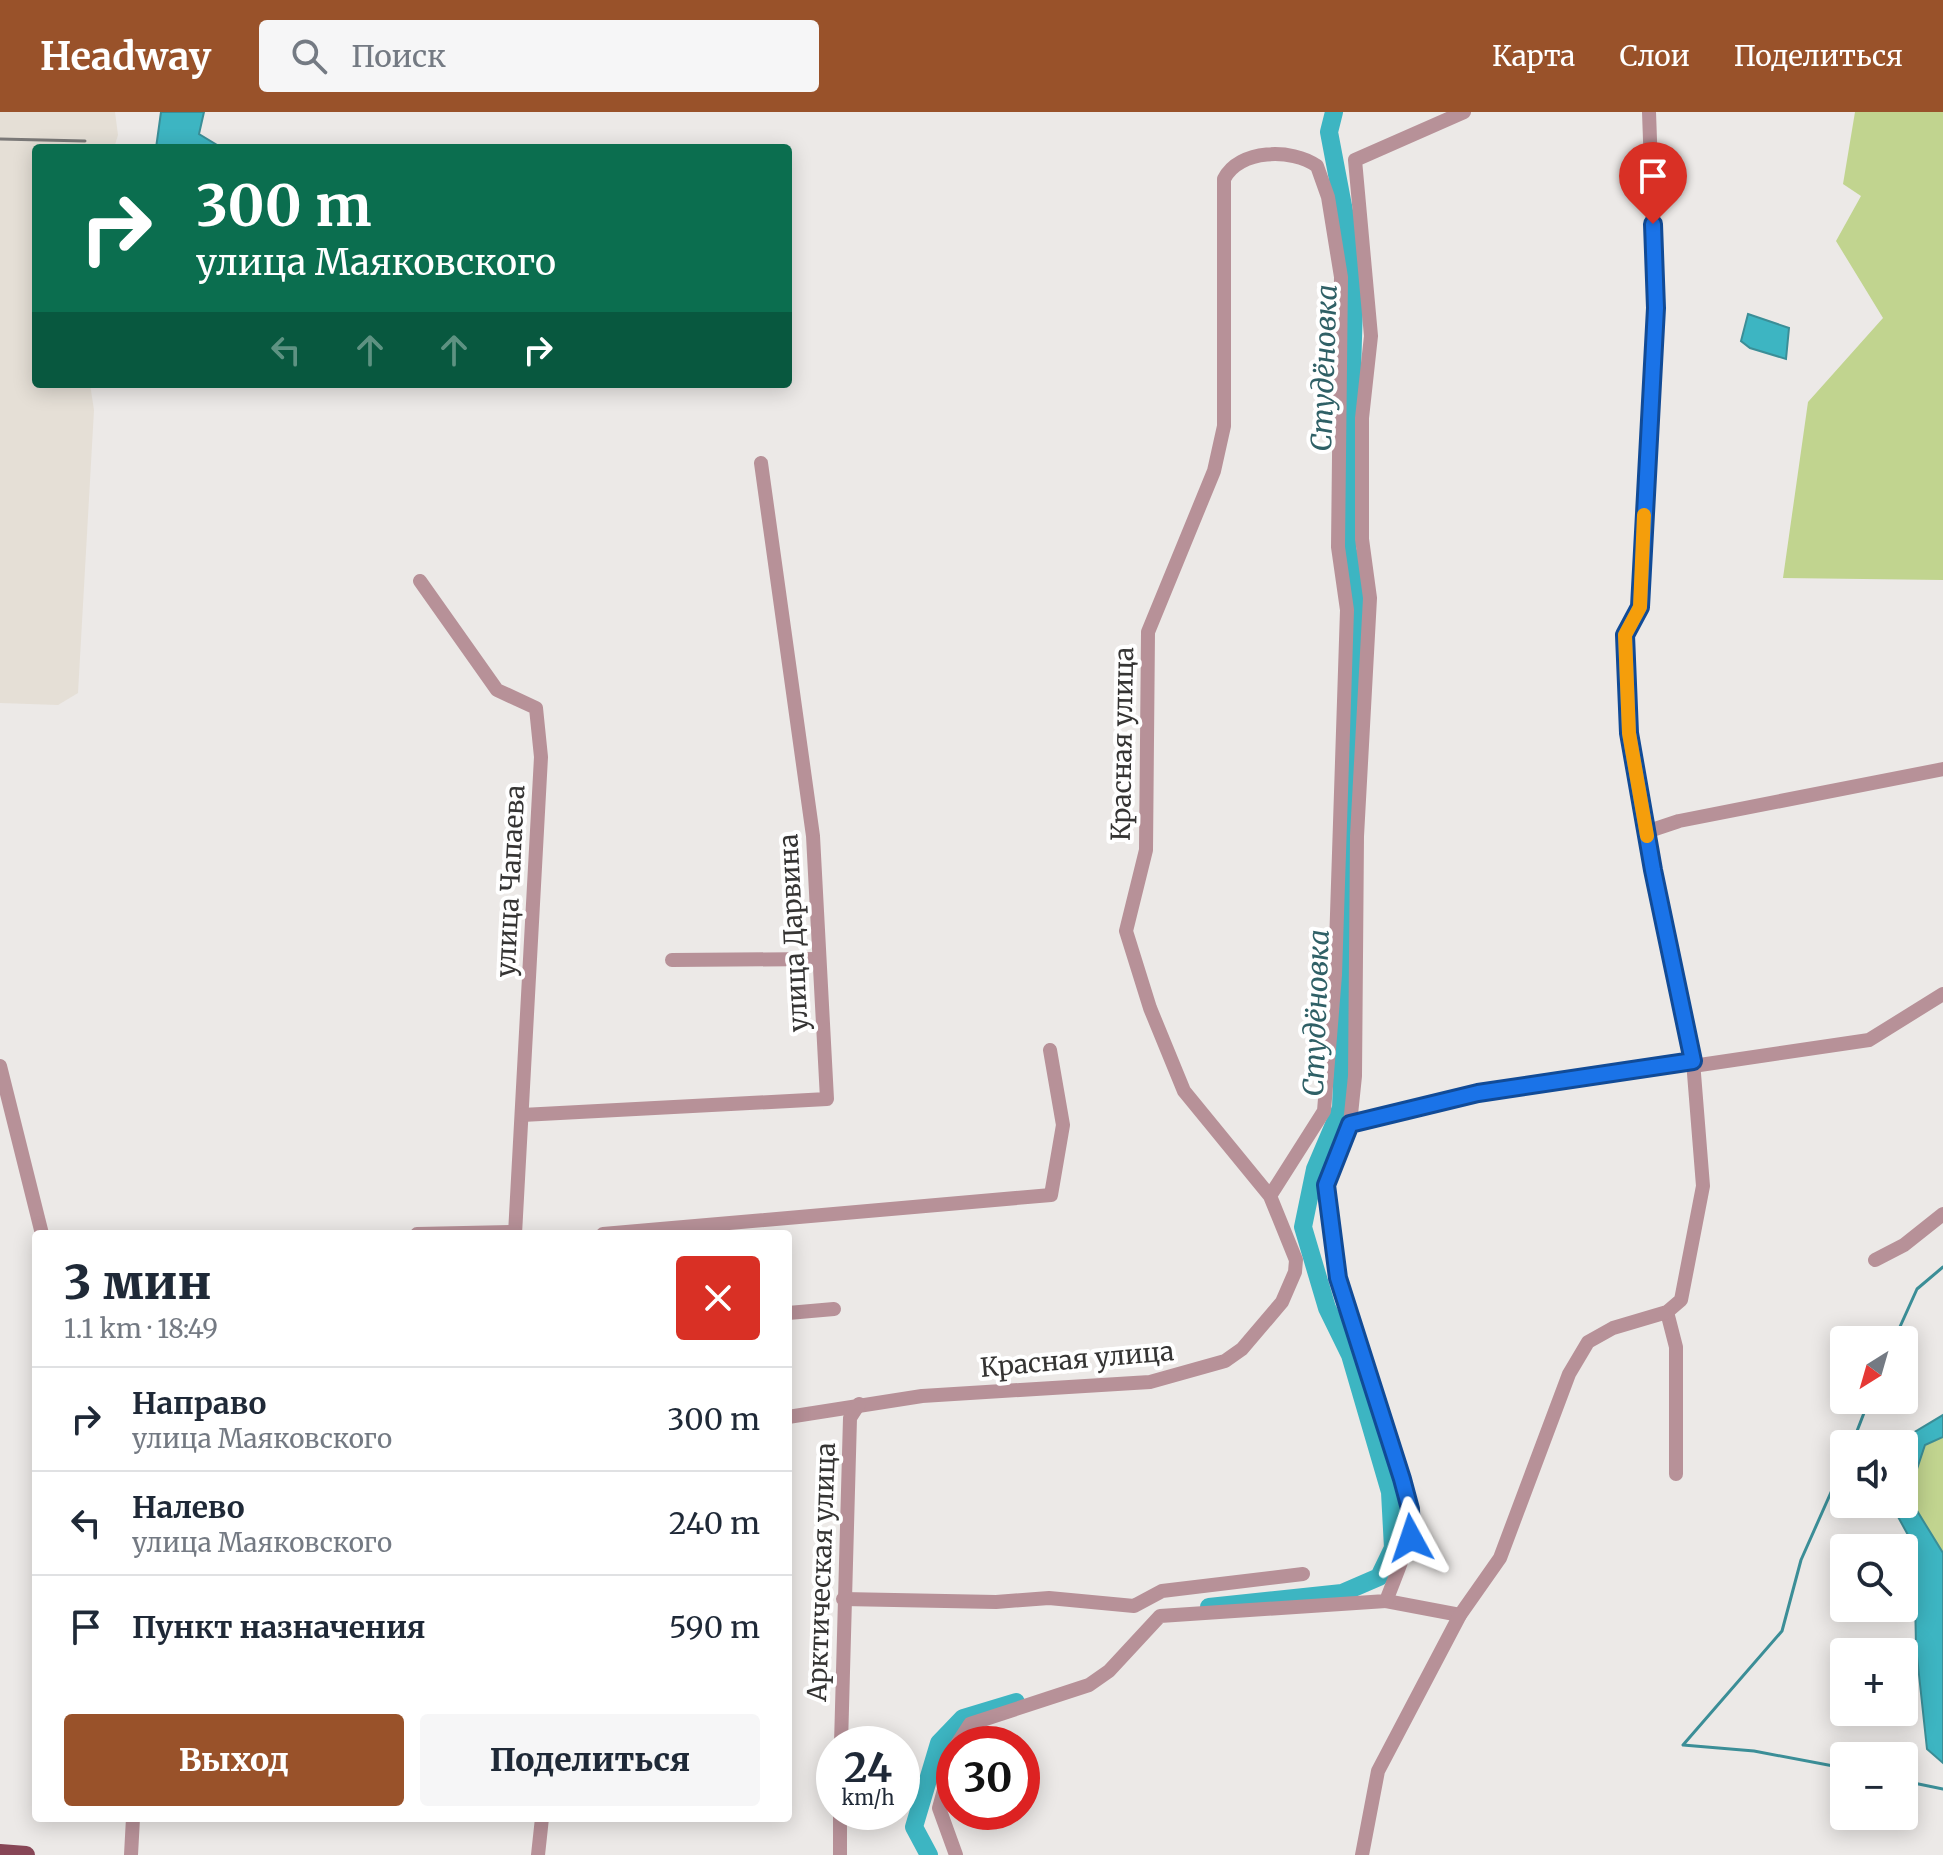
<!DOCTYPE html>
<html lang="ru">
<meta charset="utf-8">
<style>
body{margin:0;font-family:Merriweather,serif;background:#f6f6f7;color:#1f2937;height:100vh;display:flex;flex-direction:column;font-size:30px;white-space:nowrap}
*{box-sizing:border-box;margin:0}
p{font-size:26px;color:#747a83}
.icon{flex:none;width:44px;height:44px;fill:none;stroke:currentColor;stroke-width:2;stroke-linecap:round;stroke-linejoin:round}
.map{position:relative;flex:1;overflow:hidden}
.panel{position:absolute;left:32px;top:1118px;width:760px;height:592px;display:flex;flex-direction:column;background:#fff;border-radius:8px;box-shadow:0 4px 20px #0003}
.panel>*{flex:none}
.hud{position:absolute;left:32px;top:32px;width:760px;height:244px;border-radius:8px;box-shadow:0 4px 20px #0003;background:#0b6e4f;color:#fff;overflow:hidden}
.needle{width:52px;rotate:217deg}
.controls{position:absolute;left:1830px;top:1214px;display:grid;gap:16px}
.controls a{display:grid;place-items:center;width:88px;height:88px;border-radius:8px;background:#fff;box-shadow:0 4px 20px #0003;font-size:40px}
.speed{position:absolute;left:816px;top:1614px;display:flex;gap:16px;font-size:40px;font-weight:700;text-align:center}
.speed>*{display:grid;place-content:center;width:104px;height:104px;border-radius:50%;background:#fff;box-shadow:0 4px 20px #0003;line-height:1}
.speed small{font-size:20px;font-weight:400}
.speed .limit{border:12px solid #d22;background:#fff;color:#111}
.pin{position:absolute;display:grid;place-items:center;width:68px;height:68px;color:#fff;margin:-82px -34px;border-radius:50% 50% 50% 0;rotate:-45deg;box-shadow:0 0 8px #0007}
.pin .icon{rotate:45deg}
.me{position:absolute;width:88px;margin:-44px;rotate:355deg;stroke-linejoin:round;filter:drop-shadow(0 0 6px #0008)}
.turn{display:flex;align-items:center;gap:28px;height:168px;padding:0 32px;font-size:36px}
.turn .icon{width:104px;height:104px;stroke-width:2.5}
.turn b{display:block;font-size:56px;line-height:68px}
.lanes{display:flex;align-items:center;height:76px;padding:0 32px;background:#0003;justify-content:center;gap:40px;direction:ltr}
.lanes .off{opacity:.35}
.round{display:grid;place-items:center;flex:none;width:84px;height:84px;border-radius:8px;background:#f6f6f7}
.overview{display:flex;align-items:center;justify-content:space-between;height:136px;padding:0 32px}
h1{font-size:48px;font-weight:800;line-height:60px}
.primary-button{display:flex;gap:16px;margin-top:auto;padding:16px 32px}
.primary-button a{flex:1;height:92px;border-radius:8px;background:#99522a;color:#fff;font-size:32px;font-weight:800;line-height:92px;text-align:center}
.primary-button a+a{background:#f6f6f7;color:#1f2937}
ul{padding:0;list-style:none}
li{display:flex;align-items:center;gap:24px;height:104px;padding:0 32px;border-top:2px solid #e0e1e3}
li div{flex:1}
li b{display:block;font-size:30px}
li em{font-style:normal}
header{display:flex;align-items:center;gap:48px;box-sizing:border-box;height:112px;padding:0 40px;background:#99522a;color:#fff}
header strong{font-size:38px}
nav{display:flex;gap:44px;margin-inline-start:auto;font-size:28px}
.search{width:560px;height:72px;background:#f6f6f7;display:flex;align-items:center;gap:20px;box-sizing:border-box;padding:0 28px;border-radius:8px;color:#747a83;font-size:30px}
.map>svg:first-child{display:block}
</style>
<header>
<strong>Headway</strong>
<div class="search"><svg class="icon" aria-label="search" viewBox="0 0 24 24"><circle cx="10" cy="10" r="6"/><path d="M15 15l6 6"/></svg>Поиск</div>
<nav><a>Карта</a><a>Слои</a><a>Поделиться</a></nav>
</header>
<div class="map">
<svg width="1943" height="1743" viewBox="0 0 1943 1743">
<rect width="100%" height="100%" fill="#ece9e7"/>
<!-- built -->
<path fill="#e5dfd6" d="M0,0H115L118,23L114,36H36V272H90L94,298L78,581L58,593L0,591Z"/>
<!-- green -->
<g fill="#c1d48f">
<path d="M1855,0H1943V468L1783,466L1808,290L1883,206L1836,129L1861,84L1843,72Z"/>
<path d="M1943,1325V1441L1908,1384L1925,1333Z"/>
</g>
<!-- water -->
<g fill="#3db5c2" stroke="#3b8e97" stroke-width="2">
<path d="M161,0H204L199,22L222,36H156Z"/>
<path d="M1748,202L1789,216L1786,247L1750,236L1741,229Z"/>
<path d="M1943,1303V1325L1925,1333L1908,1384L1943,1441V1651L1927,1637L1916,1535L1914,1434L1891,1392H1904V1332L1908,1324Z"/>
</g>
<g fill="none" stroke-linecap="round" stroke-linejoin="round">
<!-- stream -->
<g stroke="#3b8e97" stroke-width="3">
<path d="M1894,1228L1917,1177L1943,1155"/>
<path d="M1852,1332L1869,1288"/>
<path d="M1844,1351L1801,1448L1782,1519L1683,1633L1754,1639L1844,1656"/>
<path d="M1904,1669L1943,1677"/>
</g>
<!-- river -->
<g stroke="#3db5c2" stroke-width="18">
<path d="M1209,1495L1342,1481L1379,1465L1393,1436L1390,1380L1350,1243L1327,1196L1303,1115L1315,1057L1341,996L1359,485L1347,435L1355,157L1329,20L1334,0"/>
<path d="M929,1743L914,1715L939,1631L963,1606L1016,1590"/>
</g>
<!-- minor -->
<g stroke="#b79198" stroke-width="14">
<path d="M420,469L497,578L536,596L541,645L515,1122"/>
<path d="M1646,720L1679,709L1943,657"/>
<path d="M672,848L819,847"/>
<path d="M0,954L42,1122"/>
<path d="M1693,954L1869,928L1943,882"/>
<path d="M522,1003L827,987L813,724L761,351"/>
<path d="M1350,1012L1478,981L1693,949"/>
<path d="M417,1122L515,1120"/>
<path d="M603,1122L1051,1083L1063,1013L1050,938"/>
<path d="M1875,1148L1904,1133L1943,1102"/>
<path d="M1667,1200L1676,1235V1362"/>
<path d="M788,1201L834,1197"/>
<path d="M788,1305L922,1284L1150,1270L1225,1249L1242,1237L1282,1190L1295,1160L1296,1148L1270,1084L1184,979L1150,896L1126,819L1146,738L1148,520L1214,359L1224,314V67C1239,37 1292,36 1317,54L1328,85L1341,165L1338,435L1347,498L1335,863L1324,999L1270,1084"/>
<path d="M843,1487L996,1490L1049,1486L1134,1494L1162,1479L1303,1462"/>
<path d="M1386,1489L1460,1503"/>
<path d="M841,1632L850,1306L859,1292"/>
<path d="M957,1632L970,1612L1089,1573L1109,1559L1160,1504L1386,1489C1406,1437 1416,1423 1402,1367L1338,1166L1326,1073L1350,1012L1355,964L1357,724L1370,486L1362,427V306L1371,224L1355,48L1464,0"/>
<path d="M954,1641L939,1696L956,1743"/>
<path d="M131,1743L133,1706"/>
<path d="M538,1743L542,1706"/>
<path d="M840,1743V1700"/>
<path d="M1362,1743L1378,1659L1460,1503L1500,1446L1569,1262L1588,1230L1613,1216L1667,1200L1681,1188L1703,1074L1693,949L1653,758L1629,621L1625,523L1640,495L1656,196L1649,0"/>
</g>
<!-- major -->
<path stroke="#874656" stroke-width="18" d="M0,1741L26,1743"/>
<!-- rail -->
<path stroke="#7b7978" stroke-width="3" d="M0,27L85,29"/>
</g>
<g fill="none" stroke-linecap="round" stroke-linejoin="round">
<defs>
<path id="route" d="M1411,1426L1410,1397L1402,1367L1338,1166L1326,1073L1350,1012L1478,981L1693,949L1653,758L1629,621L1625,523L1640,495L1656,196L1653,112"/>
</defs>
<!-- route casing -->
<use href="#route" stroke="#114b97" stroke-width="20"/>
<!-- route -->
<use href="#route" stroke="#1a73e8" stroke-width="14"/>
<!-- slow -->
<path stroke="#f59e0b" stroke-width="14" d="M1644,403L1640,495L1625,523L1629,621L1647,724"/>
</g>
<g text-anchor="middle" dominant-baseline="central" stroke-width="8" stroke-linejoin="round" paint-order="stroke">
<!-- street labels -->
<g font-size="26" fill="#353433" stroke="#fff">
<text transform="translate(1122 632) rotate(-89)">Красная улица</text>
<text transform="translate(510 769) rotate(-87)">улица Чапаева</text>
<text transform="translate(793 821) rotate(-93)">улица Дарвина</text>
<text transform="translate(1077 1247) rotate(-5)">Красная улица</text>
<text transform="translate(821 1460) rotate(-88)">Арктическая улица</text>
</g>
<!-- water labels -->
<g font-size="28" font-style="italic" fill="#2f6066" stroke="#fff">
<text transform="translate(1324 256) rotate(-88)">Студёновка</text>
<text transform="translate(1316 901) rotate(-88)">Студёновка</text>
</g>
</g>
</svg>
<div class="controls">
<a><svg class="needle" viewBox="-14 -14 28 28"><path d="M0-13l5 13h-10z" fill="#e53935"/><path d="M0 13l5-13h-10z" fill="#747a83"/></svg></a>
<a><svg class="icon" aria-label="sound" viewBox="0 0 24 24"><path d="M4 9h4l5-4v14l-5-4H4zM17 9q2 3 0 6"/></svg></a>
<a><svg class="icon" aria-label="search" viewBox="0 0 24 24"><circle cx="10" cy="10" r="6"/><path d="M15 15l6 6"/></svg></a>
<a>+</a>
<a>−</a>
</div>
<div class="speed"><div>24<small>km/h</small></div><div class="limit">30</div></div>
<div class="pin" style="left:1653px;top:112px;background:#d93025"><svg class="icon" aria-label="arrive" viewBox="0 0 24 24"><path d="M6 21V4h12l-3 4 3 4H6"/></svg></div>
<svg class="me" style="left:1411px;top:1426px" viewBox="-20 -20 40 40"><path d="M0-17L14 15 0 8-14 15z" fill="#1a73e8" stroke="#fff" stroke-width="4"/></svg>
<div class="hud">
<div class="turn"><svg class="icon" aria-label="right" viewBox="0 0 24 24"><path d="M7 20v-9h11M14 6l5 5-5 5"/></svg><div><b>300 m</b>улица Маяковского</div></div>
<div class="lanes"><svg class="icon off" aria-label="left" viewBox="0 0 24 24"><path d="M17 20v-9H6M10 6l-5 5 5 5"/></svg><svg class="icon off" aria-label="ahead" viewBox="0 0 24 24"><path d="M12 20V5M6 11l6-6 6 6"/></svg><svg class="icon off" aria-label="ahead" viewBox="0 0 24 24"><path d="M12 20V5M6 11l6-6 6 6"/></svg><svg class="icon" aria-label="right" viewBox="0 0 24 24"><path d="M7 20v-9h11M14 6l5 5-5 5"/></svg></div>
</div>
<section class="panel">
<div class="overview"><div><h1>3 мин</h1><p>1.1 km · 18:49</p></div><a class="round" style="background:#d93025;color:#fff"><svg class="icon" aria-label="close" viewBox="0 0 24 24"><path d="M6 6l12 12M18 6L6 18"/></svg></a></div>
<ul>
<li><svg class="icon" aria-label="right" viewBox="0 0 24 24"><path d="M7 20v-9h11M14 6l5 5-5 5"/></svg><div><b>Направо</b><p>улица Маяковского</p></div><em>300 m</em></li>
<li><svg class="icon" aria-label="left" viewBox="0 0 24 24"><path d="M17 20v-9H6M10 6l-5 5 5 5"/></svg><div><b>Налево</b><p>улица Маяковского</p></div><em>240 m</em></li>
<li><svg class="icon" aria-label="arrive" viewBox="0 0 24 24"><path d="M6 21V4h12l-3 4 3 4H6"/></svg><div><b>Пункт назначения</b></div><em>590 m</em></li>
</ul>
<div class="primary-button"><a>Выход</a><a>Поделиться</a></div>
</section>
</div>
